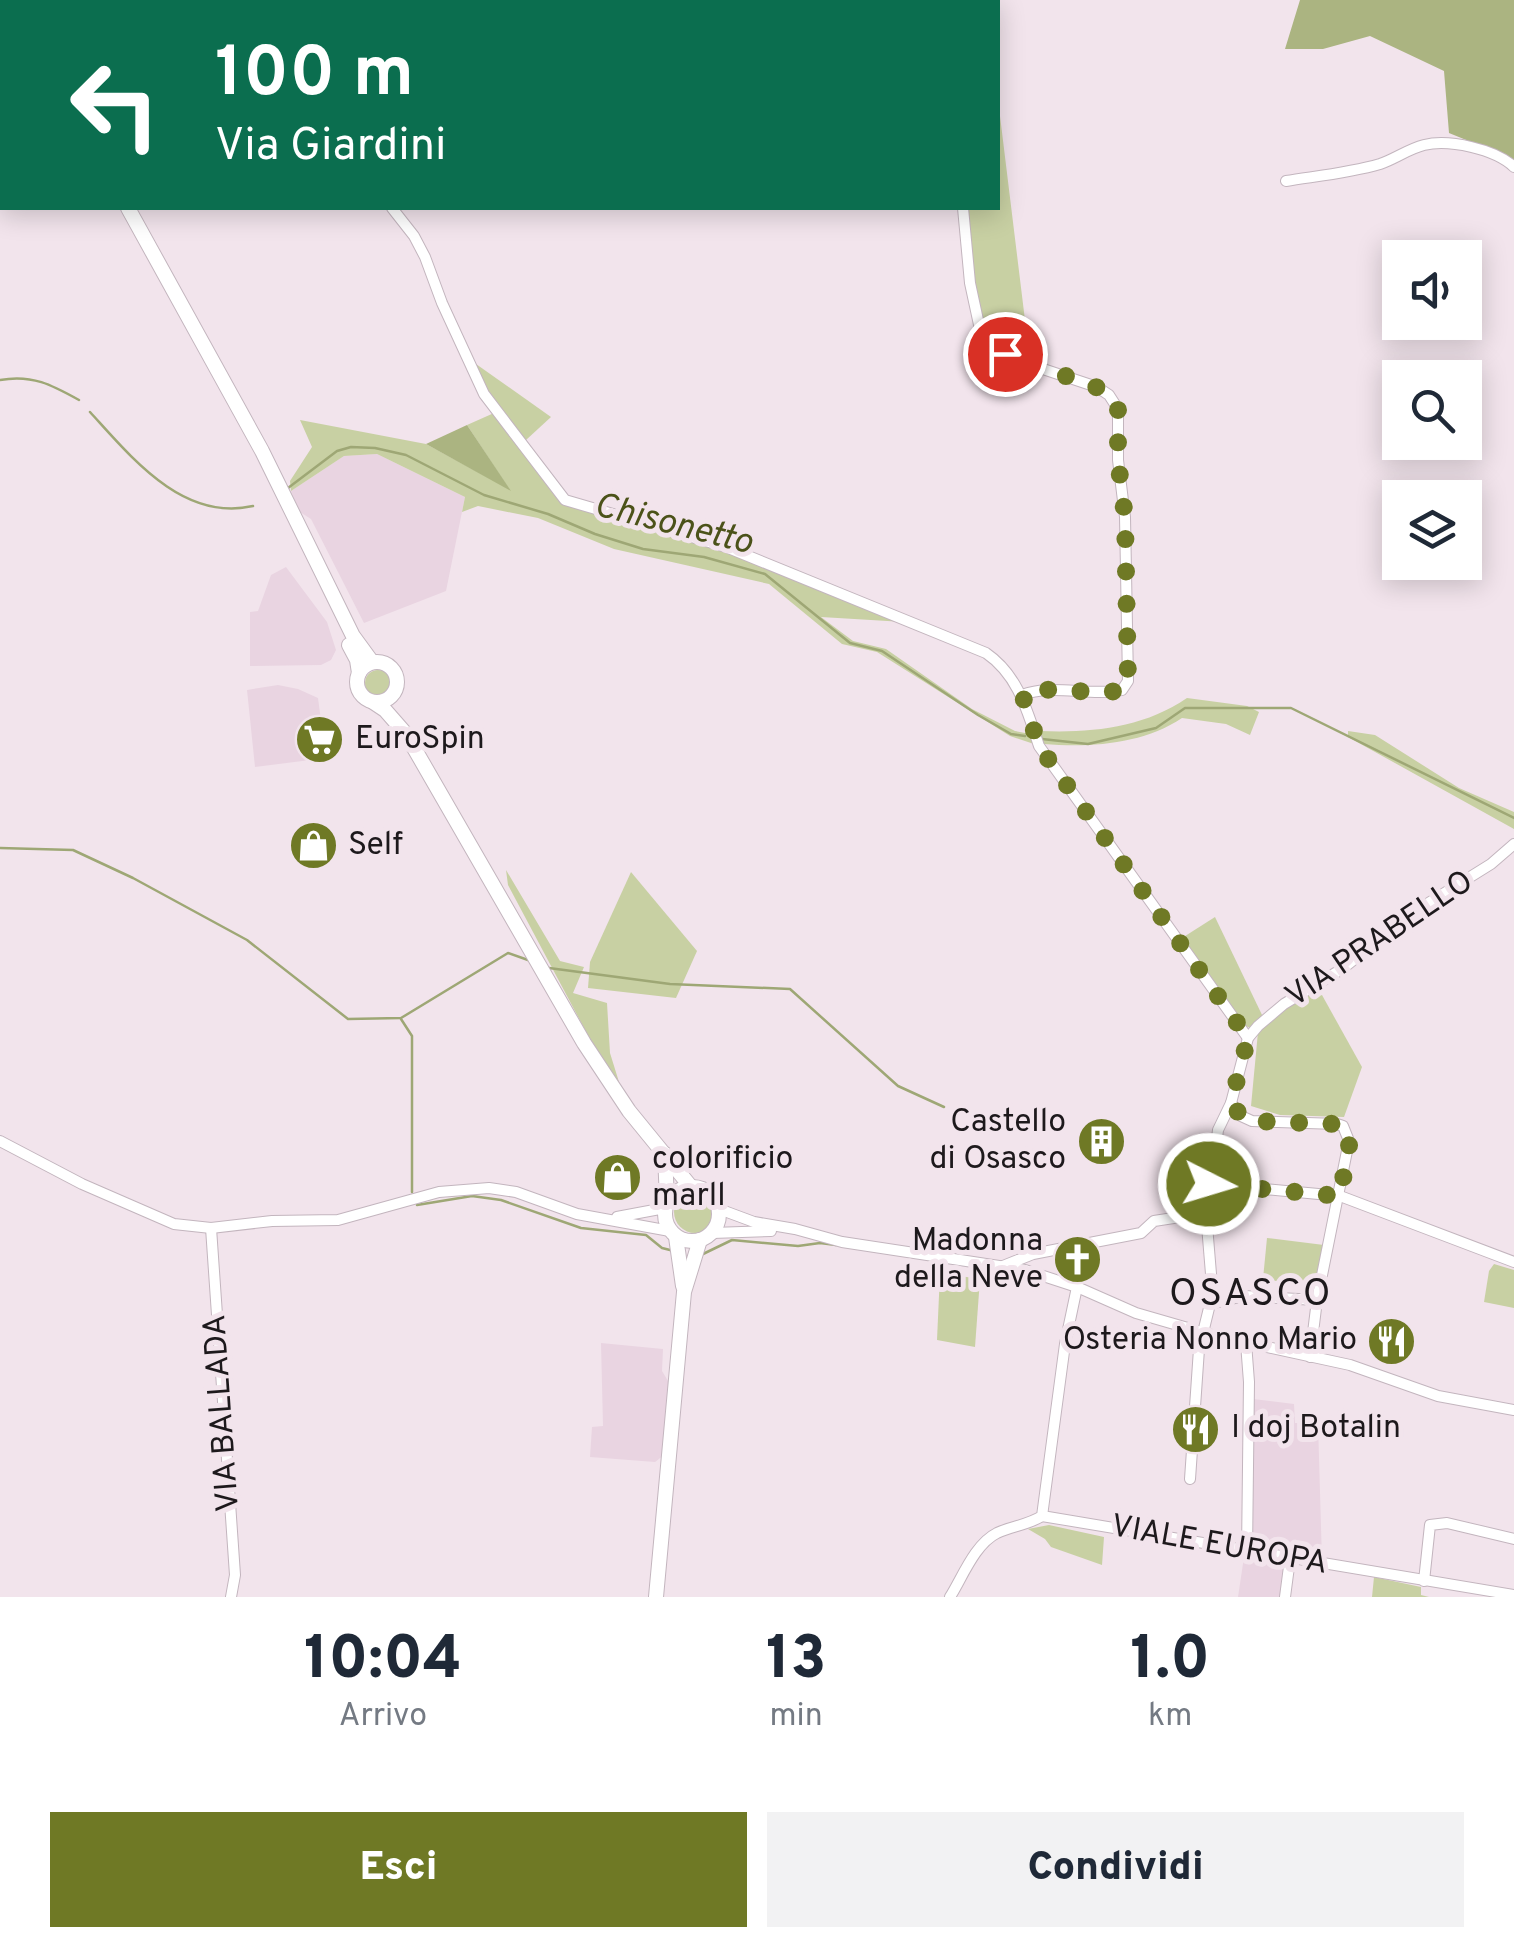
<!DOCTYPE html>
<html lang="it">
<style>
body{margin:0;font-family:Overpass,sans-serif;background:#f2f2f3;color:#1f2937;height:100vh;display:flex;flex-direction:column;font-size:38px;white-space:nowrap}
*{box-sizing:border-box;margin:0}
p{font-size:32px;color:#747a83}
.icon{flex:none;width:55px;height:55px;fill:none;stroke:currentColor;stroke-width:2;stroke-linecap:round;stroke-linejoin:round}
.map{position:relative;height:1597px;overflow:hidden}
.details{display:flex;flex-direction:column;background:#fff;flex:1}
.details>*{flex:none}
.top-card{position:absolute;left:0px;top:0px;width:1000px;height:210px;box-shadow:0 5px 25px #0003;background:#0b6e4f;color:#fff;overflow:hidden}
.fabs{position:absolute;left:1382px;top:240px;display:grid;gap:20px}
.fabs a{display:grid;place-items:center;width:100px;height:100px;border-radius:0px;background:#fff;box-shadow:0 5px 25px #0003;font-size:50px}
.pin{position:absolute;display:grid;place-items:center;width:85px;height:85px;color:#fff;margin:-42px;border:5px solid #fff;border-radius:50%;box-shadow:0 2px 10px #0007}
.me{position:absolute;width:110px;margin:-55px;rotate:95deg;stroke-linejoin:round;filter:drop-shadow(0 0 8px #0008)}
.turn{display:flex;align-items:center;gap:35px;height:210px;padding:0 50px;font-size:45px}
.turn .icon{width:130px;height:130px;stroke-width:2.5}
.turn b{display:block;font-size:70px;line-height:85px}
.eta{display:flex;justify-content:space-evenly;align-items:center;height:170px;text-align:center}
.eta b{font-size:60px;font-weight:800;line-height:70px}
.action{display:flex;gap:20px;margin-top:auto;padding:20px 50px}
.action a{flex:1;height:115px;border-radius:0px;background:#6f7925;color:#fff;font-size:40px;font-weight:800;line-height:115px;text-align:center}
.action a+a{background:#f2f2f3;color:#1f2937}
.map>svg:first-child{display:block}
</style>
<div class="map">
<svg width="1514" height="1597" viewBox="0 0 1514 1597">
<rect width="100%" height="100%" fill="#f2e4ec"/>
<!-- built -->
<g fill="#e9d4e1">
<path d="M377,454L465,497L446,591L364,623L311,519L300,512L291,491L344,456Z"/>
<path d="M286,567L327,622L336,650L331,660L321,665L250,666V612L258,611L271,575Z"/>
<path d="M278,685L298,689L318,698L326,758L255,767L247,690Z"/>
<path d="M601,1343L663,1349L662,1371L671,1386L664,1455L655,1462L590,1457L592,1427L603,1426Z"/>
<path d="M1253,1399L1294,1404L1295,1423H1318L1322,1561L1250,1548Z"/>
<path d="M1244,1557L1286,1562L1282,1597H1238Z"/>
</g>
<!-- green -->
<g fill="#c8d0a3">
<path d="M998,115L1000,116L1030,361L994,345L977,319L965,208H998Z"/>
<path d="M476,364L551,417L526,440L519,439L485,390Z"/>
<path d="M494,413L556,497L624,524L727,551L904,622L821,617L853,641L886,649L972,709L1015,731L1030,734L1034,744L1010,736L877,652L842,644L769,584L614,549L538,518L478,506L462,512L465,497L377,454L344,456L291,491L290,481L312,447L300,420L426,444L509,489L467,425Z"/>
<circle cx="378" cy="683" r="13"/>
<path d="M1187,698L1247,706L1259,712L1250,735L1226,724L1182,718C1143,744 1091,748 1044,744L1040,731C1092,733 1143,728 1187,698Z"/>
<path d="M1348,731L1375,735L1459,788L1514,812V829L1348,737Z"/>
<path d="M506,870L560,961L584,967L573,993L607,1003L610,1053L619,1082L592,1043L508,885Z"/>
<path d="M631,872L697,951L676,998L588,988L590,962Z"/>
<path d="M1215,917L1263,1017L1250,1028L1244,1025L1182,938Z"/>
<path d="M1317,986L1362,1067L1344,1117L1280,1115L1251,1106L1258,1032L1286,1006Z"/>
<circle cx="695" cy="1212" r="21"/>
<path d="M1267,1238L1324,1245L1315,1287L1263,1279Z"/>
<path d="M1494,1264L1514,1270V1308L1484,1302L1489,1271Z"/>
<path d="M940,1273L980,1279L975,1347L937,1340Z"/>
<path d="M1049,1525L1104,1537L1102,1565L1051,1547L1045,1539L1028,1529Z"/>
<path d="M1374,1577L1421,1587V1595L1429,1597H1372Z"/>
</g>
<!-- forest -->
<g fill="#abb481">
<path d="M1300,0H1514V162L1508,157L1449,133L1444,71L1370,36L1323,49H1285Z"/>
<path d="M467,425L511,491L426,444Z"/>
</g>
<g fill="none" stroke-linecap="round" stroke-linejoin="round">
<!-- stream -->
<g stroke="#9ea775" stroke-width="2.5">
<path d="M0,380C32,374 52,385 79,400"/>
<path d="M90,412C132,458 183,522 253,506"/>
<path d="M288,488L337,451L351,447L375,448L406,455L484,495L548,514L595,534L643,549L704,557L765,574L850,643L882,651L978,715L1011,734L1025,736"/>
<path d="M1042,739L1088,744L1156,728L1185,708H1291L1514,818"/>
<path d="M0,848L73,850L133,878L247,940L348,1019L401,1018L508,953L528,960"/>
<path d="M549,968L670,984L790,989L898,1086L944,1107"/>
<path d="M401,1019L412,1036V1192"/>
<path d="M417,1205L472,1196L501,1200L581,1228L646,1235L662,1248L674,1251"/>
<path d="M703,1254L732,1240L798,1246L820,1243L836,1245"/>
<path d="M977,1268L1024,1281"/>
</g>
<defs>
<g id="minor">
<path d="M114,0L122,2"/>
<path d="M17,1L64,0"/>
<path d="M1286,181C1317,176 1349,173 1380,164C1395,159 1408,149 1424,145C1449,139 1495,149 1514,167"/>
<path d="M392,208L414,236L425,257L442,303L484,394L565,500L726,547L986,653C1018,675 1027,710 1039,746L1248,1038"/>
<path d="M963,208L970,283L981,334L991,344L1019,361L1097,387L1109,395L1118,409V460L1125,517L1128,681L1122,690C1089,697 1053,683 1022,695"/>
<path d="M1231,1103L1241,1116L1252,1121L1337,1124L1343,1126L1349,1141L1317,1300L1310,1357"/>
<path d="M0,1141L82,1184L174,1224L211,1228L272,1221L338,1220L439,1192L489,1188L516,1192L577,1214L670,1231"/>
<path d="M1216,1146L1218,1130L1231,1103L1248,1038L1258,1026L1284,1004L1342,969L1414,912L1491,864L1514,844"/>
<path d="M1209,1184L1340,1196L1514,1262"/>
<path d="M719,1209L754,1222L795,1229L842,1242L1025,1270L1077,1287L1136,1313L1212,1335L1350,1365L1438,1396L1514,1410"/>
<path d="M617,1217L665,1208"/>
<path d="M211,1228L235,1575L231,1597"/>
<path d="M712,1233L771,1231"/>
<path d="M1003,1266L1033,1254L1141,1233L1154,1221L1206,1213"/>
<path d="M1210,1304L1212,1286L1206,1213L1215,1149"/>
<path d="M1246,1343L1249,1382L1247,1552"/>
<path d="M1190,1479L1199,1349L1210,1304L1244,1296L1317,1300"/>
<path d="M1042,1516L1514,1595"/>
<path d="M1424,1581L1430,1525L1447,1523L1514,1539"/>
<path d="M950,1597C963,1576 975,1544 997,1533C1012,1526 1028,1525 1042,1516L1065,1344L1077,1287"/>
<path d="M1285,1597L1290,1559"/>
</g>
<g id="major">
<path d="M16,0L18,2"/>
<path d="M128,208L262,451L353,636L372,662"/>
<path d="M349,645L357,660L359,673"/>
<circle cx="377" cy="682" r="20"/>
<path d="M373,702L385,710L406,734L584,1043L629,1111L691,1187"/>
<path d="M665,1154L667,1201"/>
<circle cx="692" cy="1214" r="27"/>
<path d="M676,1237L683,1286"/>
<path d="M656,1597L684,1292L700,1240"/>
</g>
</defs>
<!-- minor casing -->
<use href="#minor" stroke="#c3b5be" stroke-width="12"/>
<!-- major casing -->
<use href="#major" stroke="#c3b5be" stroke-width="16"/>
<!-- minor -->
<use href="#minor" stroke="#fff" stroke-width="10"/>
<!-- major -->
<use href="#major" stroke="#fff" stroke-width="14"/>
</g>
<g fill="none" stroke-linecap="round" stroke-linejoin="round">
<!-- route -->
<path stroke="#6f7925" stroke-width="18" stroke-dasharray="0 32.4" d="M1005,354L1096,387L1109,395L1118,409V460L1125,517L1128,681L1122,690C1089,697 1053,683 1022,694L1039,746L1248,1038L1231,1103L1241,1116L1252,1121L1337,1124L1342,1126L1350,1140L1340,1196L1209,1184"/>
</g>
<!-- icons -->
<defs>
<symbol id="supermarket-disc" viewBox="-11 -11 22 22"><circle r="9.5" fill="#6f7925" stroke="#f2e4ec"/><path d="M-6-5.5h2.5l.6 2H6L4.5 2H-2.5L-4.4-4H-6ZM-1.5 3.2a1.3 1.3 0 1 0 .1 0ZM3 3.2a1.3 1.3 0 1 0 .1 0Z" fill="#fff"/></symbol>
<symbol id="shop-disc" viewBox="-11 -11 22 22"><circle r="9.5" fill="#6f7925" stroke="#f2e4ec"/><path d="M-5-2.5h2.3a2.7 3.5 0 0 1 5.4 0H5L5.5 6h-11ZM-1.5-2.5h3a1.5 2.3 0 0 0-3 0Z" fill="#fff"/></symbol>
<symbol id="building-disc" viewBox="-11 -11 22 22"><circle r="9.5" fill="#6f7925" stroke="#f2e4ec"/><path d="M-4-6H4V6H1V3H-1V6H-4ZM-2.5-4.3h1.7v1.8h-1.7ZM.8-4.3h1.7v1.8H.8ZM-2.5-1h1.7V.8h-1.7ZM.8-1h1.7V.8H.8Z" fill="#fff"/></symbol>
<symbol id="church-disc" viewBox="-11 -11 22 22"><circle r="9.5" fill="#6f7925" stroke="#f2e4ec"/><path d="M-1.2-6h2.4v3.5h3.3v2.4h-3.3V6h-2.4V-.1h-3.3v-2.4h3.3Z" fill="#fff"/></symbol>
<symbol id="restaurant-disc" viewBox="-11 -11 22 22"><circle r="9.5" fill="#6f7925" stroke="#f2e4ec"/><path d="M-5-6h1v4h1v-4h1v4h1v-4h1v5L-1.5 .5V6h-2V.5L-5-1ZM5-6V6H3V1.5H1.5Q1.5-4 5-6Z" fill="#fff"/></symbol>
</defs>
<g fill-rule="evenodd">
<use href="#supermarket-disc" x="292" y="712" width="55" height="55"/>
<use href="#shop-disc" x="286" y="818" width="55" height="55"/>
<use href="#building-disc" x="1074" y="1114" width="55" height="55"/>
<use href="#shop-disc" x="590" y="1150" width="55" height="55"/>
<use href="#church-disc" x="1050" y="1232" width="55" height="55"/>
<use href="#restaurant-disc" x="1364" y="1314" width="55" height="55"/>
<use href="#restaurant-disc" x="1168" y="1402" width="55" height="55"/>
</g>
<g text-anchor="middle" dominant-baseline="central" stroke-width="10" stroke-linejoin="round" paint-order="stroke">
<!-- poi labels -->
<g font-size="32" fill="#1d191c" stroke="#f2e4ec" text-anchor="start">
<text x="355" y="740">EuroSpin</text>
<text x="348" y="846">Self</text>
<text x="1066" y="1123" text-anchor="end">Castello<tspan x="1066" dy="37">di Osasco</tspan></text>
<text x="652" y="1160">colorificio<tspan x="652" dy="37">marll</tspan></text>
<text x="1043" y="1242" text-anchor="end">Madonna<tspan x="1043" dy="37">della Neve</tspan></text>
<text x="1357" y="1341" text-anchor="end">Osteria Nonno Mario</text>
<text x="1231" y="1429">I doj Botalin</text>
</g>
<!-- street labels -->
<g font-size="32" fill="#1d191c" stroke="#f2e4ec">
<text transform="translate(1380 940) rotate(-34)">VIA PRABELLO</text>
<text transform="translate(223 1413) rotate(-94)">VIA BALLADA</text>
<text transform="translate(1219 1546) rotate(10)">VIALE EUROPA</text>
</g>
<!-- water labels -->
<g font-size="35" font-style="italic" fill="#4b5219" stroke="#f2e4ec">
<text transform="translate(673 525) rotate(14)">Chisonetto</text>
</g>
<!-- quarter labels -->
<g font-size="38" letter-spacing="2.5" fill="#1d191c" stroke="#f2e4ec">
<text x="1251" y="1295">OSASCO</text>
</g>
</g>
</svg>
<div class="fabs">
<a><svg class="icon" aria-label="sound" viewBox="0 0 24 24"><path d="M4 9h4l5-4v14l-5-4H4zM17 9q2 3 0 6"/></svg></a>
<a><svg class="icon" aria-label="search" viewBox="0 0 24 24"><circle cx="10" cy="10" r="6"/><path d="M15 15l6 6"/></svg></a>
<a><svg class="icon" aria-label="layers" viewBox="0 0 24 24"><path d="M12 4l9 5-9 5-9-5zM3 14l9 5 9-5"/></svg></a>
</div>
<div class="pin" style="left:1005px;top:354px;background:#d93025"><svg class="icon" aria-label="arrive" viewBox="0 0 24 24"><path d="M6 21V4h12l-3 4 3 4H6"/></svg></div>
<svg class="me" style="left:1209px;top:1184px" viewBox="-20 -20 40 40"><circle r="17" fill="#6f7925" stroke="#fff" stroke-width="3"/><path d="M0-11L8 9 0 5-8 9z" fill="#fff"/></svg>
<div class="top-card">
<div class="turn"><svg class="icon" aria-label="left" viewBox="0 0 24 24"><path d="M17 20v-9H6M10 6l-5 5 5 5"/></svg><div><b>100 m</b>Via Giardini</div></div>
</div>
</div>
<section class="details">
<div class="eta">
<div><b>10:04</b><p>Arrivo</p></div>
<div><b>13</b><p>min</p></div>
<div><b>1.0</b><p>km</p></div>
</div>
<div class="action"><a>Esci</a><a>Condividi</a></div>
</section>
